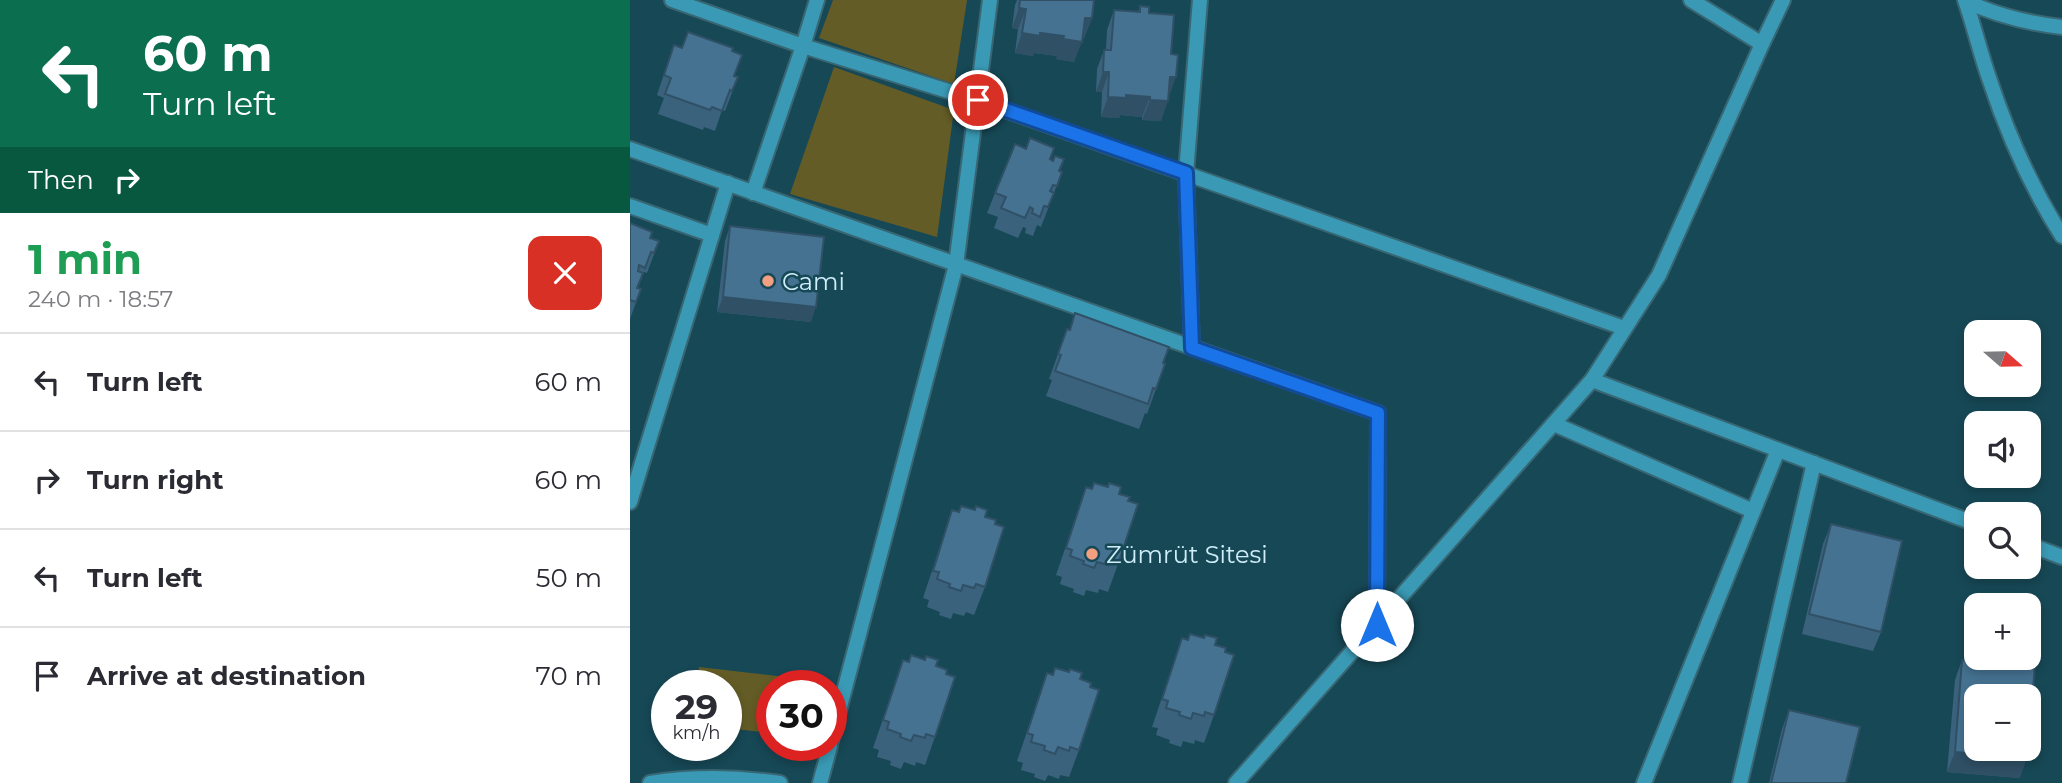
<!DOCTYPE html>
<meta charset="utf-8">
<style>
body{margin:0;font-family:Montserrat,sans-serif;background:#f7f7f7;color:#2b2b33;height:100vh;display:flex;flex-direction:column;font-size:26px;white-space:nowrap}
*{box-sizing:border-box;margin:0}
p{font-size:23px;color:#7c7c81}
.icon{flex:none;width:38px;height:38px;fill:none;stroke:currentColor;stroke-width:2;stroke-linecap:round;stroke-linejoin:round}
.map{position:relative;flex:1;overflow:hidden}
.panel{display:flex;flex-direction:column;background:#fff;width:630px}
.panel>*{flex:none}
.top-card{background:#0b6e4f;color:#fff;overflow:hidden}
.needle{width:46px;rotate:110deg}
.fabs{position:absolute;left:1334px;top:320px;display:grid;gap:14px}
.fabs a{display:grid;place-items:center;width:77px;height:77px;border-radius:14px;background:#fff;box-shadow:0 4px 10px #0003;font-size:35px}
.speed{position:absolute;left:21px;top:670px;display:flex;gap:14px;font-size:35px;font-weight:700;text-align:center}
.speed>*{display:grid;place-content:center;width:91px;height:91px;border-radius:50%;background:#fff;box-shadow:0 4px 10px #0003;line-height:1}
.speed small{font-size:18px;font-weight:400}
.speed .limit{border:10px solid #d22;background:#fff;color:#111}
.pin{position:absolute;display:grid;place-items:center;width:60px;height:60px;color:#fff;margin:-30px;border:4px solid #fff;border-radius:50%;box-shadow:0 2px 7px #0007}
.me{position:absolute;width:77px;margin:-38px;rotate:0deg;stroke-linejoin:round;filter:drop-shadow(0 0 5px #0008)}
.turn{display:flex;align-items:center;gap:24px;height:147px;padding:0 28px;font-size:32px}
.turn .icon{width:91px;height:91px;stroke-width:2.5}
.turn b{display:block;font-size:49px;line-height:60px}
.then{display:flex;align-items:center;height:66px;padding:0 28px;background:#0003;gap:14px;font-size:26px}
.round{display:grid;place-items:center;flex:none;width:74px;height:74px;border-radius:14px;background:#f7f7f7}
.headline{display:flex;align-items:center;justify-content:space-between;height:119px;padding:0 28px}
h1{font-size:42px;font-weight:700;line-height:52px;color:#1e9e55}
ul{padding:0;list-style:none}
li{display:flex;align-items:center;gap:21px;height:98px;padding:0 28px;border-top:2px solid #e1e1e2}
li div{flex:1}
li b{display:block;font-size:26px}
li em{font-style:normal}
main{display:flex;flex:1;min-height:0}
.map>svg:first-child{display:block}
</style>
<main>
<section class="panel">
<div class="top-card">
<div class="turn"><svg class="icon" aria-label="left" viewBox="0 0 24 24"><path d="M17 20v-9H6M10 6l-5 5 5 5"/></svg><div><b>60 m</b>Turn left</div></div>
<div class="then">Then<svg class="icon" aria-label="right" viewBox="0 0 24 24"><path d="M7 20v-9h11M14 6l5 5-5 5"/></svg></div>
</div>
<div class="headline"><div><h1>1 min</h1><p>240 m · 18:57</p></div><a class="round" style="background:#d93025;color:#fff"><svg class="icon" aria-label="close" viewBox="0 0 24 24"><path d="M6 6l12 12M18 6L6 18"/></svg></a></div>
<ul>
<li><svg class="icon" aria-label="left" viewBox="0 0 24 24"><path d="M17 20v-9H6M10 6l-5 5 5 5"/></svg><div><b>Turn left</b></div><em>60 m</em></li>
<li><svg class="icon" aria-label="right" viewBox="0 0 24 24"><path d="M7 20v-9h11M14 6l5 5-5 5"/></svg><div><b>Turn right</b></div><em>60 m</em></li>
<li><svg class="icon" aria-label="left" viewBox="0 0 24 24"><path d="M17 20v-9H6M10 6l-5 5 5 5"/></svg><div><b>Turn left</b></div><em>50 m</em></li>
<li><svg class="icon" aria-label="arrive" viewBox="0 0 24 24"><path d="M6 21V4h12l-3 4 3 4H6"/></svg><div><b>Arrive at destination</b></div><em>70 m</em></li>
</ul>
</section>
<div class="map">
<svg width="1432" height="783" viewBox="0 0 1432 783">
<rect width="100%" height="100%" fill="#174856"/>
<!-- green -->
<g fill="#645c26">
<path d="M203,0H337L324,84L189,38Z"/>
<path d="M204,67L324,110L307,237L160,194Z"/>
<path d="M69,667L156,677L155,686H142V733L96,728V686H66Z"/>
</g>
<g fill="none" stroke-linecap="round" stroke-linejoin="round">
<defs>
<path id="service" d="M173,46L187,0"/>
<g id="minor">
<path d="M42,0L173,46L347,100L994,328"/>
<path d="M1061,0L1132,44"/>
<path d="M1336,1C1367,16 1397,23 1432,27"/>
<path d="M0,149L748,413L747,625"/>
<path d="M123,193L173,46"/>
<path d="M0,206L82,235"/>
<path d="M562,348L556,173L570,0"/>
<path d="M962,380L1346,524"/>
<path d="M924,424L1123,511"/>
<path d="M0,502L98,183"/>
<path d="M1398,544L1432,557"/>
<path d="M201,741L326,265L360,0"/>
<path d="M20,783C63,776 107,777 150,783"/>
<path d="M190,783L200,746"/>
<path d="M606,783L962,380L1029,275L1132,44L1153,0"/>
<path d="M1014,783L1148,450"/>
<path d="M1110,783L1184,463"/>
</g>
<path id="tertiary" d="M1335,0C1344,26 1350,52 1359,78C1377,133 1401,187 1432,236"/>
</defs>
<!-- service casing -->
<use href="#service" stroke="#386673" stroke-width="18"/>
<!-- minor casing -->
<use href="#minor" stroke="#386673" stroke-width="18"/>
<!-- tertiary casing -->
<use href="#tertiary" stroke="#386673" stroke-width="18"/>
<!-- service -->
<use href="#service" stroke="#3a9ab5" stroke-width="14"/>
<!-- minor -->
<use href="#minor" stroke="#3a9ab5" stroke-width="14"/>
<!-- tertiary -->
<use href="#tertiary" stroke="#3a9ab5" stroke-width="14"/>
</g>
<!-- wall -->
<g fill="#3b627d">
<path d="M387,0H464L462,18L454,38H452L444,62L426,59L427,56L404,53L403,56L385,53L388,29L382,28L385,5Z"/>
<path d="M510,6L519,13L541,54L539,97H538L531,121L512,120V117L490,115L489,118L471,117L472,92H466L467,69L474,50H476L477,30L484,10L508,12Z"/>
<path d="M52,48L102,51L104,76L108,77L95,111L92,110L85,131L74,127L73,130L28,114L34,98L27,95L37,65Z"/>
<path d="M396,149L420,159L429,171L432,172L411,227L407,225L403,236L395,233L396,228L393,227L388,238L364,228L368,217L357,213L365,193Z"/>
<path d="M0,223L20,238L29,241L17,273L14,272L8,288L11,289L0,319Z"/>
<path d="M100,226L181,322L87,312L95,241Z"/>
<path d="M437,329L535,364L517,414L515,413L509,429L416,396L422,380L419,379Z"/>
<path d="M456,487L489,494L498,501L488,564L478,592L469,589L468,593L456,590L454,596L443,592L444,589L430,584L432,577L426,575Z"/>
<path d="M322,510L328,512L355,587L344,615L336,612L334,616L323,613L321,619L309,615L310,612L297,607L299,600L293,598Z"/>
<path d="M1201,524L1251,632L1243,651L1172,634L1193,544Z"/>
<path d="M552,638L585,645L584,715L574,743L565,740L564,744L553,741L551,747L539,743L540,740L526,735L528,728L522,727Z"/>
<path d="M273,660L306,666L305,737L295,765L286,762L285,766L274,762L271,769L260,765L261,761L247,757L249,750L243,748Z"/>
<path d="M1332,660L1390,778L1317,772L1325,680Z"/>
<path d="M417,673L450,679L449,750L439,777L430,775L429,779L418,775L415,781L404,777L405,774L391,770L393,763L387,761Z"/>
<path d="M1159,710L1216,783H1139L1152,729Z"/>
</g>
<!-- shaded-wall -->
<g fill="#305066">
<path d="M389,8L396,9L388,29L382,28Z"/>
<path d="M455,18H462L454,38L448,37Z"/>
<path d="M392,33H410L434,36L427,56L404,53L403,56L385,53Z"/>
<path d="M433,39L452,42L444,62L426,59Z"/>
<path d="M473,72H479L472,92H466Z"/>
<path d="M540,77H546L539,97H532Z"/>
<path d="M496,95L520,97L512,117L490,115L489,118L471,117L478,97Z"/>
<path d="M520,100L538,101L531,121L512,120Z"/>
<path d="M93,297L186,307L181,322L87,312Z"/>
<path d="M1325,752L1397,758L1390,778L1317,772Z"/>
</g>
<!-- building -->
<g fill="#457291" stroke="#305066" stroke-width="2">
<path d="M390,0H464L462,18H455L452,42L433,39L434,36L410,33V36L392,33L396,9L389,8Z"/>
<path d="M510,6L519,7V13L544,15L541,54L548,55L546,77H540L538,101L520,100V97L496,95V98L478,97L479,72H473L474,50H481L484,10L510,12Z"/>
<path d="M58,32L103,48L102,51L112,55L104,76L108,77L102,91L100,90L92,111L82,107L80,110L35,94L41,78L34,75L44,45L52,48Z"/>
<path d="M400,138L424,148L420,159L423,161L425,156L434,159L429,171L432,172L427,186L423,185L420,191L424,193L418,207L414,206L410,217L402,213L403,209L400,207L395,218L371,208L376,197L365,193L385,144L396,149Z"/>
<path d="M0,223L22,232L20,238L29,241L24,253L21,252L15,268L9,265L8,271L13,273L7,288L11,289L6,302L0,300Z"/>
<path d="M100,226L194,237L186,307L93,297Z"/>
<path d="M445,313L539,347L533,363L535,364L526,389L523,388L518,404L425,371L431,355L428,354L437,329L440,330Z"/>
<path d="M464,483L478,487L479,483L491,487L489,494L500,497L498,501L508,504L488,564L479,561L478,565L467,562L464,568L453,564L454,561L440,556L442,550L436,548L456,487L462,489Z"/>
<path d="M331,506L345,510L346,506L357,510L355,517L366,520L365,524L374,527L355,587L346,584L344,588L333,585L331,591L319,587L320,584L307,579L309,572L303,571L322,510L329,512Z"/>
<path d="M1201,524L1272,541L1251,632L1179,614Z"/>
<path d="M560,634L574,638L575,635L587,638L585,645L596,648L595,652L604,655L584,715L575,712L574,716L563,713L561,719L549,715L550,712L536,708L538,701L532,699L552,638L558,640Z"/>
<path d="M281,655L295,660L296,656L308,660L306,666L317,670L316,674L325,677L305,737L296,734L295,738L284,735L281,741L270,737L271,734L257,729L259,722L253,720L273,660L279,662Z"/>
<path d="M1332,660L1405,666L1398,746V696H1346V749H1398L1397,758L1325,752Z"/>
<path d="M425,668L439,672L440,669L452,673L450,679L461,683L460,687L469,690L449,750L440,747L439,751L428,747L425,754L414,750L415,746L401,742L403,735L397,733L417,673L423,675Z"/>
<path d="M1159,710L1230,727L1216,783H1141Z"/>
</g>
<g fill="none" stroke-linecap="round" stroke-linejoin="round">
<defs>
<path id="route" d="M348,100L556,173L562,348L748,413L747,625"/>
</defs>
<!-- route casing -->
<use href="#route" stroke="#114b97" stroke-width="18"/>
<!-- route -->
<use href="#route" stroke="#1a73e8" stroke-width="12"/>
</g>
<!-- markers -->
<g fill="#f3a082" stroke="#174856" stroke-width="2.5">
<circle cx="138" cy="281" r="7"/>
<circle cx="462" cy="554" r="7"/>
</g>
<g text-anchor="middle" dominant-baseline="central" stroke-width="5" stroke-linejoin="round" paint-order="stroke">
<!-- poi labels -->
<g font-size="24" fill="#cfeef9" stroke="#174856" text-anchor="start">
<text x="152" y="281">Cami</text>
<text x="476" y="554">Zümrüt Sitesi</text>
</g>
</g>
</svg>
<div class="fabs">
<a><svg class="needle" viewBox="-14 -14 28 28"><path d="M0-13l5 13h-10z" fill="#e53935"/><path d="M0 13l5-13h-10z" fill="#7c7c81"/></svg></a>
<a><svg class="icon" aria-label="sound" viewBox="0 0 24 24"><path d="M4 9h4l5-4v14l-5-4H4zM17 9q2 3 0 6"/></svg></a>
<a><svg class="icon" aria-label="search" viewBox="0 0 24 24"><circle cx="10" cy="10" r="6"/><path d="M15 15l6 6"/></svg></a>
<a>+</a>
<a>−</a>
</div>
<div class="speed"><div>29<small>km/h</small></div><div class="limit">30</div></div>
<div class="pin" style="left:348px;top:100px;background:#d93025"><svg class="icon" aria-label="arrive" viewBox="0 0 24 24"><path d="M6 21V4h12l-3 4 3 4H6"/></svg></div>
<svg class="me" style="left:747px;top:625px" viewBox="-20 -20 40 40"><circle r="19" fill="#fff"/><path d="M0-13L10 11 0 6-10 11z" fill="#1a73e8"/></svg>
</div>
</main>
